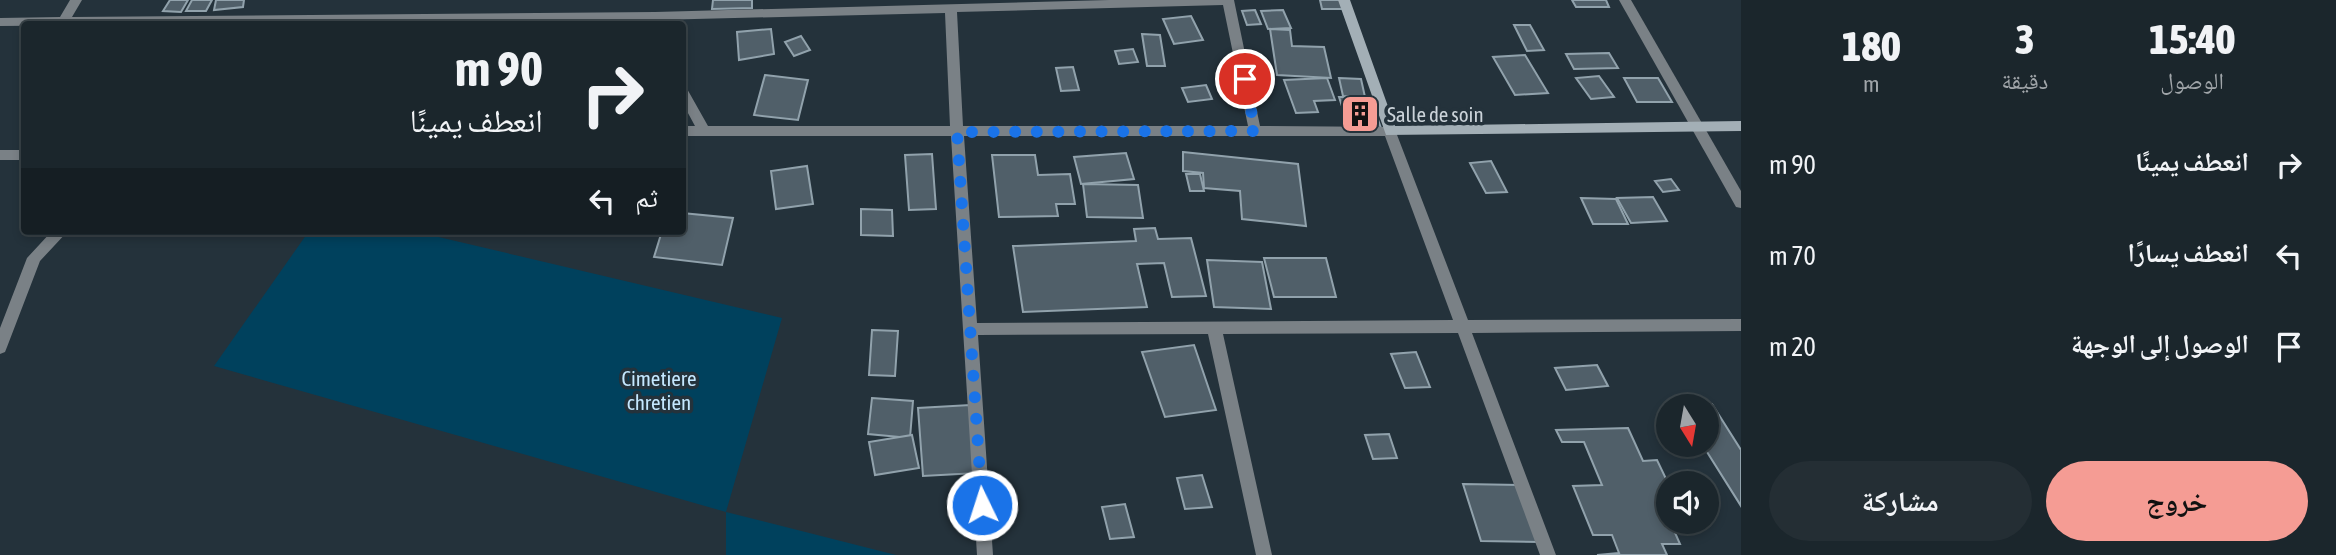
<!DOCTYPE html>
<html lang="ar">
<meta charset="utf-8">
<style>
body{margin:0;font-family:"Asap Condensed","Noto Naskh Arabic",sans-serif;background:#242e34;color:#f1f3f6;direction:rtl;height:100vh;display:flex;flex-direction:column;font-size:26px;white-space:nowrap}
*{box-sizing:border-box;margin:0}
p{font-size:23px;color:#a0a5a9}
.icon{flex:none;width:38px;height:38px;fill:none;stroke:currentColor;stroke-width:2;stroke-linecap:round;stroke-linejoin:round}
.map{position:relative;flex:1;overflow:hidden;direction:ltr}
.side{display:flex;flex-direction:column;background:#1b262c;width:595px}
.side>*{flex:none}
.guide{position:absolute;left:21px;top:21px;width:665px;height:214px;border-radius:7px;box-shadow:0 4px 10px #0003,0 0 0 2px #394348;direction:rtl;background:#1b262c;color:#f1f3f6;overflow:hidden}
.needle{width:46px;rotate:169deg}
.tools{position:absolute;left:1656px;top:394px;display:grid;gap:14px}
.tools a{display:grid;place-items:center;width:63px;height:63px;border-radius:50%;background:#1b262c;box-shadow:0 4px 10px #0003,0 0 0 2px #394348;font-size:35px}
.pin{position:absolute;display:grid;place-items:center;width:60px;height:60px;color:#fff;margin:-30px;border:4px solid #fff;border-radius:50%;box-shadow:0 2px 7px #0007}
.me{position:absolute;width:77px;margin:-38px;rotate:356deg;stroke-linejoin:round;filter:drop-shadow(0 0 5px #0008)}
.turn{display:flex;align-items:center;gap:24px;height:147px;padding:0 28px;font-size:32px}
.turn .icon{width:91px;height:91px;stroke-width:2.5}
.turn b{display:block;font-size:49px;line-height:60px}
.then{display:flex;align-items:center;height:66px;padding:0 28px;background:#0003;gap:14px;font-size:26px}
.eta{display:flex;justify-content:space-evenly;align-items:center;height:119px;text-align:center}
.eta b{font-size:42px;font-weight:800;line-height:49px}
.primary-button{display:flex;gap:14px;margin-top:auto;padding:14px 28px}
.primary-button a{flex:1;height:80px;border-radius:42px;background:#f59c94;color:#111;font-size:28px;font-weight:800;line-height:80px;text-align:center}
.primary-button a+a{background:#242e34;color:#f1f3f6}
ul{padding:0;list-style:none}
li{display:flex;align-items:center;gap:21px;height:91px;padding:0 28px}
li div{flex:1}
li b{display:block;font-size:26px}
li em{font-style:normal}
main{display:flex;flex:1;min-height:0}
.map>svg:first-child{display:block}
</style>
<main>
<section class="side">
<div class="eta">
<div><b>15:40</b><p>الوصول</p></div>
<div><b>3</b><p>دقيقة</p></div>
<div><b>180</b><p>m</p></div>
</div>
<ul>
<li><svg class="icon" aria-label="right" viewBox="0 0 24 24"><path d="M7 20v-9h11M14 6l5 5-5 5"/></svg><div><b>انعطف يمينًا</b></div><em>90 m</em></li>
<li><svg class="icon" aria-label="left" viewBox="0 0 24 24"><path d="M17 20v-9H6M10 6l-5 5 5 5"/></svg><div><b>انعطف يسارًا</b></div><em>70 m</em></li>
<li><svg class="icon" aria-label="arrive" viewBox="0 0 24 24"><path d="M6 21V4h12l-3 4 3 4H6"/></svg><div><b>الوصول إلى الوجهة</b></div><em>20 m</em></li>
</ul>
<div class="primary-button"><a>خروج</a><a>مشاركة</a></div>
</section>
<div class="map">
<svg width="1741" height="555" viewBox="0 0 1741 555">
<rect width="100%" height="100%" fill="#24323b"/>
<!-- green -->
<path fill="#00415d" d="M309,231H413L782,318L726,512L896,555H726V512L214,366Z"/>
<!-- building -->
<g fill="#505f69" stroke="#91a2ac" stroke-width="2">
<path d="M170,0H188L181,12L163,11Z"/>
<path d="M192,0H212L206,11H186Z"/>
<path d="M216,0H244L243,7L214,10Z"/>
<path d="M713,0H752V8L712,9Z"/>
<path d="M1320,0H1341L1344,9H1322Z"/>
<path d="M1572,0H1606L1609,7H1576Z"/>
<path d="M1255,10L1261,24L1247,25L1242,11Z"/>
<path d="M1283,10L1291,28L1268,29L1261,11Z"/>
<path d="M1191,16L1203,40L1174,44L1163,19Z"/>
<path d="M1514,25H1530L1544,50L1527,51Z"/>
<path d="M771,29L774,54L739,60L737,32Z"/>
<path d="M1270,29L1290,30L1292,46L1324,47L1331,78L1277,75Z"/>
<path d="M1142,34L1160,35L1165,66H1147Z"/>
<path d="M801,36L810,50L794,56L785,42Z"/>
<path d="M1133,49L1138,62L1119,64L1115,51Z"/>
<path d="M1609,53L1618,68L1574,69L1566,54Z"/>
<path d="M1525,55L1548,93L1515,95L1493,57Z"/>
<path d="M1073,67L1079,90L1061,91L1056,68Z"/>
<path d="M765,75L808,80L798,120L754,115Z"/>
<path d="M1599,76L1614,97L1591,99L1576,78Z"/>
<path d="M1327,78L1335,100L1314,101L1318,112L1296,113L1284,80Z"/>
<path d="M1339,78L1361,79L1365,97L1343,96Z"/>
<path d="M1624,78H1658L1672,102H1637Z"/>
<path d="M1206,85L1212,99L1188,102L1182,88Z"/>
<path d="M1339,97H1370L1382,131H1350Z"/>
<path d="M1183,152L1298,164L1306,226L1242,219L1240,191L1204,188L1203,173L1183,171Z"/>
<path d="M1126,153L1134,179L1081,184L1074,157Z"/>
<path d="M932,154L936,209L909,210L905,155Z"/>
<path d="M992,155H1035L1038,175L1070,174L1075,204H1056L1058,216L999,217Z"/>
<path d="M1491,161L1507,192L1486,193L1470,163Z"/>
<path d="M807,166L813,204L776,209L771,171Z"/>
<path d="M1186,174H1200L1204,191H1190Z"/>
<path d="M1671,179L1679,190L1663,192L1655,181Z"/>
<path d="M1083,184L1138,185L1143,218L1087,217Z"/>
<path d="M1653,197L1667,221L1631,223L1617,198Z"/>
<path d="M1581,198L1616,199L1628,224H1593Z"/>
<path d="M861,209L892,210L893,236L861,235Z"/>
<path d="M682,213L733,218L722,265L654,257L662,231H682Z"/>
<path d="M1155,228L1158,239L1191,238L1206,296L1172,297L1164,263L1137,264L1147,307L1023,312L1013,246L1136,241L1134,229Z"/>
<path d="M1264,258H1326L1336,297H1274Z"/>
<path d="M1207,260L1262,262L1271,309L1214,307Z"/>
<path d="M872,330L898,331L895,376L869,375Z"/>
<path d="M1194,345L1216,410L1165,417L1142,352Z"/>
<path d="M1416,352L1430,387L1405,388L1391,354Z"/>
<path d="M1597,365L1608,386L1566,390L1555,368Z"/>
<path d="M872,398L913,401L910,438L868,434Z"/>
<path d="M1712,404L1741,450V506L1702,444H1706V406H1700Z"/>
<path d="M970,405L977,473L923,476L918,408Z"/>
<path d="M1628,428L1643,461L1657,460L1668,483V510H1665L1680,544H1662L1667,555H1597L1619,553L1612,535H1593L1573,486L1602,485L1584,442H1562L1556,430Z"/>
<path d="M1389,434L1397,458L1373,459L1365,435Z"/>
<path d="M912,435L919,468L875,475L869,442Z"/>
<path d="M1202,475L1212,507L1185,509L1177,478Z"/>
<path d="M1463,484L1520,485L1540,542L1481,541Z"/>
<path d="M1125,504L1134,537L1110,539L1102,507Z"/>
</g>
<g fill="none" stroke-linecap="round" stroke-linejoin="round">
<!-- minor -->
<g fill="#7a8186" fill-rule="evenodd">
<path d="M70,0H82L72,17L655,12L1109,0H1234L1260,126L1394,127L1468,320L1741,319V331L1472,333L1556,555H1540L1458,333L1223,334L1272,555H1256L1208,334L978,335L993,555H977L951,136H682V126H695L682,102V85L686,87L708,126H950L945,13L655,20L0,26V18L60,17ZM1223,5L1248,126H963L957,12ZM964,136H1385L1453,320L977,323Z"/>
<path d="M1619,0H1631L1741,191V208L1736,207Z"/>
<rect x="0" y="150" width="24" height="10"/>
<path d="M52,231H68L40,261L7,347L5,352L0,354V328L27,258Z"/>
</g>
<!-- secondary -->
<path fill="#a3afb6" fill-rule="evenodd" d="M1338,0H1350L1395,126L1741,121V131L1386,135Z"/>
</g>
<g fill="none" stroke-linecap="round" stroke-linejoin="round">
<!-- route -->
<path stroke="#1a73e8" stroke-width="12" stroke-dasharray="0 21.6" d="M982,505L957,132L1255,131L1245,79"/>
</g>
<!-- icons -->
<defs>
<symbol id="building-square" viewBox="-11 -11 22 22"><rect x="-9" y="-9" width="18" height="18" rx="4" fill="#f59c94" stroke="#24323b"/><path d="M-4-6H4V6H1V3H-1V6H-4ZM-2.5-4.3h1.7v1.8h-1.7ZM.8-4.3h1.7v1.8H.8ZM-2.5-1h1.7V.8h-1.7ZM.8-1h1.7V.8H.8Z" fill="#111"/></symbol>
</defs>
<g fill-rule="evenodd">
<use href="#building-square" x="1338" y="92" width="44" height="44"/>
</g>
<g text-anchor="middle" dominant-baseline="central" stroke-width="7" stroke-linejoin="round" paint-order="stroke">
<!-- poi labels -->
<g font-size="21" fill="#cbd3d9" stroke="#24323b" text-anchor="start">
<text x="1387" y="114">Salle de soin</text>
</g>
<!-- park labels -->
<g font-size="21" fill="#c5e8ff" stroke="#24323b">
<text x="659" y="378">Cimetiere<tspan x="659" dy="24">chretien</tspan></text>
</g>
</g>
</svg>
<div class="tools">
<a><svg class="needle" viewBox="-14 -14 28 28"><path d="M0-13l5 13h-10z" fill="#e53935"/><path d="M0 13l5-13h-10z" fill="#a0a5a9"/></svg></a>
<a><svg class="icon" aria-label="sound" viewBox="0 0 24 24"><path d="M4 9h4l5-4v14l-5-4H4zM17 9q2 3 0 6"/></svg></a>
</div>
<div class="pin" style="left:1245px;top:79px;background:#d93025"><svg class="icon" aria-label="arrive" viewBox="0 0 24 24"><path d="M6 21V4h12l-3 4 3 4H6"/></svg></div>
<svg class="me" style="left:982px;top:505px" viewBox="-20 -20 40 40"><circle r="17" fill="#1a73e8" stroke="#fff" stroke-width="3"/><path d="M0-11L8 9 0 5-8 9z" fill="#fff"/></svg>
<div class="guide">
<div class="turn"><svg class="icon" aria-label="right" viewBox="0 0 24 24"><path d="M7 20v-9h11M14 6l5 5-5 5"/></svg><div><b>90 m</b>انعطف يمينًا</div></div>
<div class="then">ثم<svg class="icon" aria-label="left" viewBox="0 0 24 24"><path d="M17 20v-9H6M10 6l-5 5 5 5"/></svg></div>
</div>
</div>
</main>
